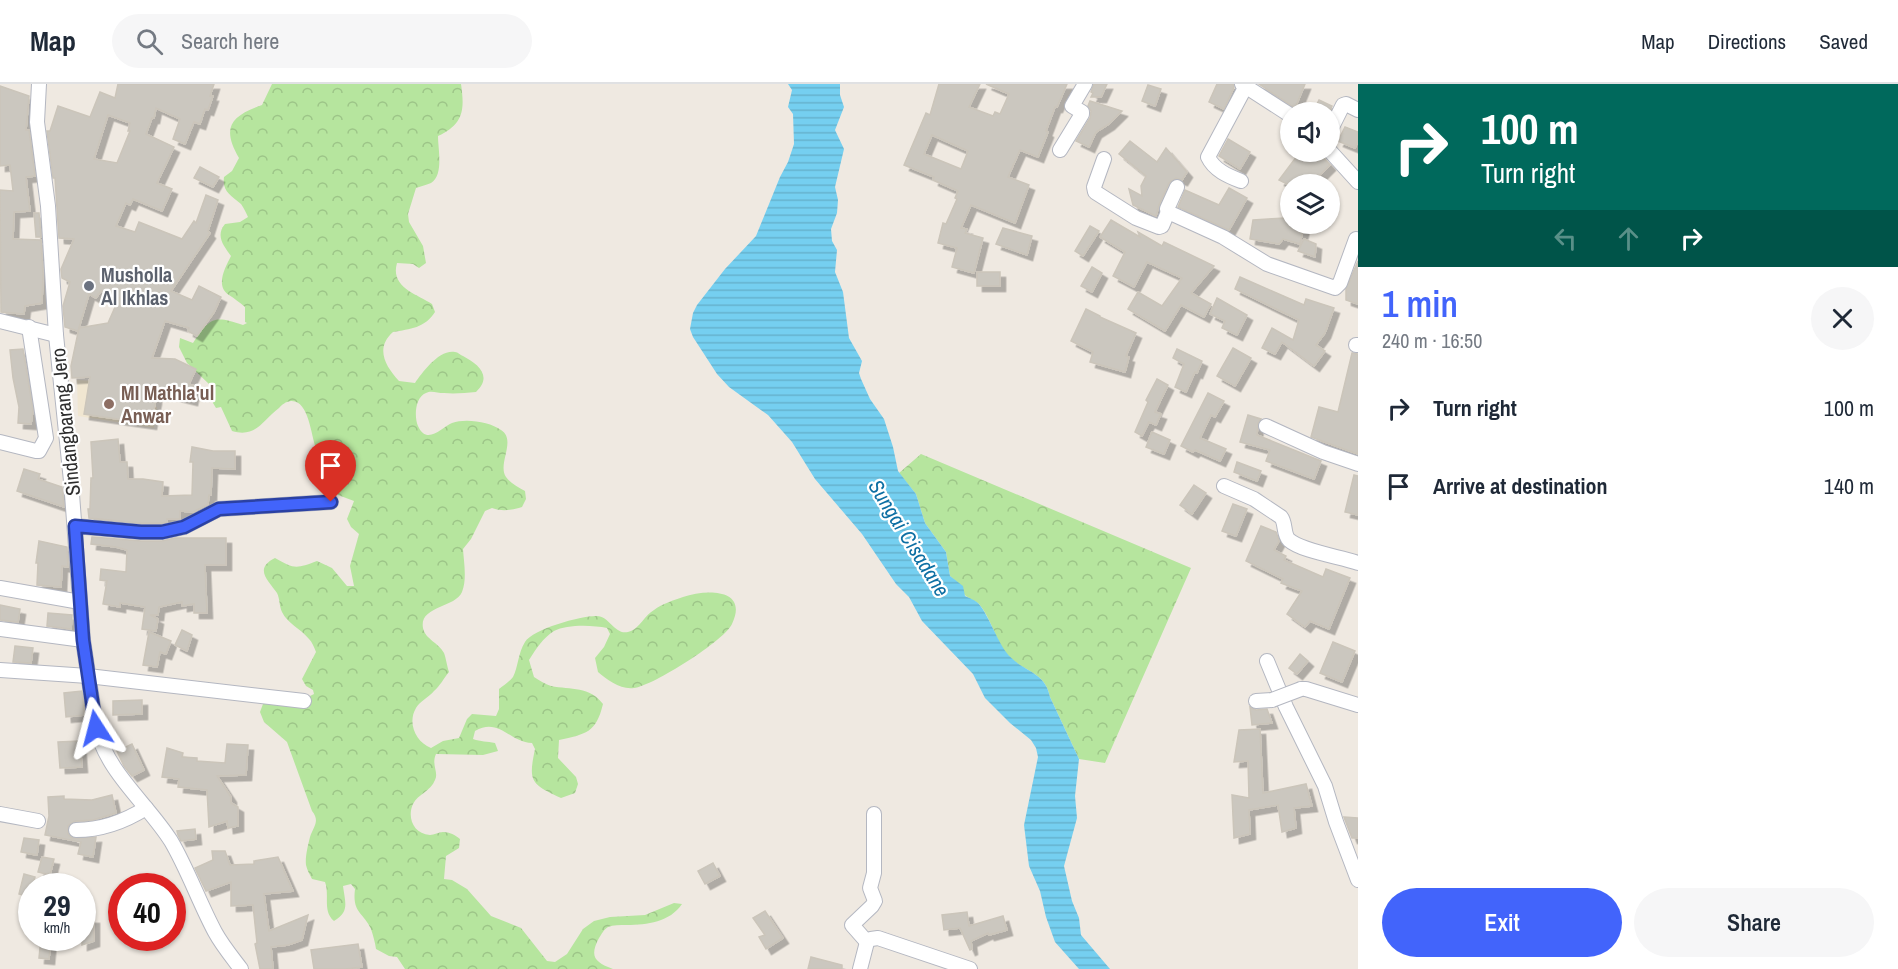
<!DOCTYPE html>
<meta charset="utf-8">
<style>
body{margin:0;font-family:"Archivo Narrow",sans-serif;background:#f6f6f7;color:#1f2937;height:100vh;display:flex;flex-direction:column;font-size:22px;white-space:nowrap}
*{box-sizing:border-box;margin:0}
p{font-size:20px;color:#747a83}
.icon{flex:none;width:33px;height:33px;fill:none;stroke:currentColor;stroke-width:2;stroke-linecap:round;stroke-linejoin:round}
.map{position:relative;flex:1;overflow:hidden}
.panel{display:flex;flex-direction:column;background:#fff;width:540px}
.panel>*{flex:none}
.hud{background:#00695c;color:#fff;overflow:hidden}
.buttons{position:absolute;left:1280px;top:18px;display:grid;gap:12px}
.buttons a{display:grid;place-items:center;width:60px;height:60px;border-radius:50%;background:#fff;box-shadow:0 2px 4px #0004;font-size:30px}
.speed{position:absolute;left:18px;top:789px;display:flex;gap:12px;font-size:30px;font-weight:700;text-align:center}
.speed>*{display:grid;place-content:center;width:78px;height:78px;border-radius:50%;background:#fff;box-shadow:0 2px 4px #0004;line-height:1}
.speed small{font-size:15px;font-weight:400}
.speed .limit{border:9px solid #d22;background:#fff;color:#111}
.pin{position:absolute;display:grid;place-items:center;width:51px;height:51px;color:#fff;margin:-62px -26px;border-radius:50% 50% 50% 0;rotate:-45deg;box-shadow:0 0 6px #0007}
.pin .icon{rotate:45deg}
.me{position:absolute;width:66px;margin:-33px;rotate:351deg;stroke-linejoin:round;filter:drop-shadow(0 0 4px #0008)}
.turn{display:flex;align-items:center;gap:21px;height:126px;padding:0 24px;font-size:27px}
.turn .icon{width:78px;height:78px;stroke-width:2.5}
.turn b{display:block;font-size:42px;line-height:51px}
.lanes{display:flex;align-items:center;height:57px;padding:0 24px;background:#0003;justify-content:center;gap:30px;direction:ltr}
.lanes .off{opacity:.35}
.round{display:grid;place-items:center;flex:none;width:63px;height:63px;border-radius:32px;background:#f6f6f7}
.overview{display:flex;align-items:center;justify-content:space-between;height:102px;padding:0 24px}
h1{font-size:36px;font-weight:600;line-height:45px;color:#4264fb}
.cta{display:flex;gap:12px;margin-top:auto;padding:12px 24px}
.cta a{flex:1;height:69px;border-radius:36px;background:#4264fb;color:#fff;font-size:24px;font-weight:600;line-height:69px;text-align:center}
.cta a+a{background:#f6f6f7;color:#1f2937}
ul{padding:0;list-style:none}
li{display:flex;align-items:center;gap:18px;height:78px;padding:0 24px}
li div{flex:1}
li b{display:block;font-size:22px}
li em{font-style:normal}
header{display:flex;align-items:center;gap:36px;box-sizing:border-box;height:84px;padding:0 30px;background:#fff;border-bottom:2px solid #e0e1e3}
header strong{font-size:28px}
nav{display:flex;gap:33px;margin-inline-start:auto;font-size:21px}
.search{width:420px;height:54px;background:#f6f6f7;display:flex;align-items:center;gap:15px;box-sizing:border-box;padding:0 21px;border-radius:33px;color:#747a83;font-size:22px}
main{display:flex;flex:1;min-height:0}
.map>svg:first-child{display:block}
</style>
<header>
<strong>Map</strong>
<div class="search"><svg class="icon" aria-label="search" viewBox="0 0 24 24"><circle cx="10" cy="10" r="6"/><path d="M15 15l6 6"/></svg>Search here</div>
<nav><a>Map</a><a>Directions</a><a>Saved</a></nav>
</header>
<main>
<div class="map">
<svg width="1358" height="885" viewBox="0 0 1358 885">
<defs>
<pattern id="forest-crowns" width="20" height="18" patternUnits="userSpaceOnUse" patternTransform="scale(1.5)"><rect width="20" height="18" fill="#b6e59e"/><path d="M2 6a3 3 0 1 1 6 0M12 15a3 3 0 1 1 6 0" fill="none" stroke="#9dc588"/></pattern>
<pattern id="water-rules" width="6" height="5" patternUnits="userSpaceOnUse" patternTransform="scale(1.5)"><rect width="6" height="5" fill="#75cff0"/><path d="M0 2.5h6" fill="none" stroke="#66b2ce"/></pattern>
<filter id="shadow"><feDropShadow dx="5.5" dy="5.5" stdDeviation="0" flood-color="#0004"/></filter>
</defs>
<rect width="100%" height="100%" fill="#efe9e1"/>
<!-- education -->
<path fill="#f0e6d1" d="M77,296L96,297L126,318L157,323L154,344L78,332Z"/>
<!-- forest -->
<g fill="url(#forest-crowns)">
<path d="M272,0H461C465,27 463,40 438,52C438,65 444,91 431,99C427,101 421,102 416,104L408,130L409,138L423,162L426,179L419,184L413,180L397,179C390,203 416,210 432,220L435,228C425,244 410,245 393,248C375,264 385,282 399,297L415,299C422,289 439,265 455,268C458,268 460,271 463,272C478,280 493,292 476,308C465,309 454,310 444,309C437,309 431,306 426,309C415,313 414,333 418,342C427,362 442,343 452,339C466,334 490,338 501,346C517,356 497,380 506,393C510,399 518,403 525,407L526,415L522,423C513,426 502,428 492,424L485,427L471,455L463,465C464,479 467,495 462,508C455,524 419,522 423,544C425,555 439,559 444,569C446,574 447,582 449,588C444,594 440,602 434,607C429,613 420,617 416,624C407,639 416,658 431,664L443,657L459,654L467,635L472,630L496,632L499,625V605C504,601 509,598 513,593C518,584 518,569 525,558C533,545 580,532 596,532C610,531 615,554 631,547C640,543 645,531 654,526C662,520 674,516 683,513C706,505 749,504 732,540C725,556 653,602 634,604C621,606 607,596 598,588L595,574L604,563L610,550L607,544C593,541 567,540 554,547C543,554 536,565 529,576L534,593C539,596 545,600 551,602C571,606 590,602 603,620C596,649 586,650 559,656L558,674L576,693L578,700L575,709L561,714C531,700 528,698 535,665L532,659C509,658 499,633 475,647L473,655C481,658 487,657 495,659L498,667L483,671L436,670C431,681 439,688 435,696C431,707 418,710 413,720C407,733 413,750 430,751C434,751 439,748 443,748C450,748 455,751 460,755L459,764L446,772L444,795L452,796L467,805L491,832L521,844L547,877L555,878L567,870L583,845L594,837L610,833L645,831L674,819L682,820C670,838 647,841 627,841C620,841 613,841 608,843C603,846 602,850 599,854C589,873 595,878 613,885H405L397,873L389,872L376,865C375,858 373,851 371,845C363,828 352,829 355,805L351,800L343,802C345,818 350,828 334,837C322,827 330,811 325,798L312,795C310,791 307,786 306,781C305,773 308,761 310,753C314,742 320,737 312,727L287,658L264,638L260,628L263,620L298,618L314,610L313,606L306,602L302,595L316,568C314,563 312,558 309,555C301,545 287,539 282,528C279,522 280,515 277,509C269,497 253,485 275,474C294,485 296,485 317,477L332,484L347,502H354L350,482L359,450L351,443L347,435L354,417L338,411L335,406L333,380C327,375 318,371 316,364C311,352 309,316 291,317C285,318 283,320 279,324C262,337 256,354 232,347L221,323L216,324L213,319L209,300L187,279L179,263L180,254L193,259C210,233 214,231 243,241L247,239L245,238V223C239,218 235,215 229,211C215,202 225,184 231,172C224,162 215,152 225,140L240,138L248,133C246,129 244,124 241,120C231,111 222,108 224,93L232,87L239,74C221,43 231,32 262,21Z"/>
<path d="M921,370L1191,484L1105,679L1079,675L1050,613C1045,586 1021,588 1006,569C995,555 991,534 979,520C975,516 968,515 964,510C959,504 957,497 950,492L946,468L925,439L916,410L899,389Z"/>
</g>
<!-- water -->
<path fill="url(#water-rules)" d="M788,0H840V11L844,23L835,46L844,65L835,103L838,116L837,129L831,145L832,157L837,166L835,188L843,208L849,254L862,277L859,289L861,295L870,315L884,335L893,363L898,387L916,410L925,439L946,468L950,492L963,502L965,512C969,514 975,516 978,519C987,528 997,556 1006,568C1021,588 1045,586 1050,613L1079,675L1075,712L1077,734L1064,782L1072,817L1079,834L1081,851L1110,885H1079L1055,858L1046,833L1040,807L1029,782L1024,741L1038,673L1036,664L1031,656L1010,639L985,614L973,590L922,537L909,513L896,500L862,450L815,395L792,358L768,331L729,303L717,290L693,253L690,245L693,229L697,221L725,185L756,152L780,93L788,78L794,60L793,30L788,23L792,6Z"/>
<!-- building -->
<g fill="#cbc7bf" stroke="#cbc5ba" stroke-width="1.5" fill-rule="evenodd" filter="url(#shadow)">
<path d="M118,0H214L210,12H213L208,26L205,25L200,40L194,38L185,60L173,55L180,35L156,24L154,34H152L146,50L174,63L157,99L172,105L162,127L133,115L130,121L126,119L116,142L135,148L139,138L182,155L194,137L196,139L206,111L218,116L208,147L210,149L171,207L192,216L199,202L221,213L214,228L197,252L188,247L189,244L165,237L152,274L175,275L196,285L189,300L195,302L192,316L156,307V315L151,340L84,330L90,293L72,294L71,282L79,244L108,239L119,214L101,207L96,214L89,210L78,247L65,243L63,222L70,198L62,194L61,185L74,155L59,154L55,94H53L47,47H50L58,22L90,33L100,8L115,14ZM108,31L130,39L128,47H130L117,79L94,75Z"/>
<path d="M939,0H980L969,23L993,32L995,28L1000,30L1009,10L986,0H1067L1057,23H1055L1046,47L1048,48L1038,73L1020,66L1008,93L1029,101L1015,139L971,121L961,144L967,145L965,149L983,154L974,189L952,183L957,164L938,159L943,139L946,140L957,115L955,114L958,107L933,96L934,93L904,81L926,29L930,31ZM932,51L968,67L961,85L924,70Z"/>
<path d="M1094,0H1107L1101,13H1091L1093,9L1091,8Z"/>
<path d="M1217,0H1233L1234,3L1224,25L1209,18Z"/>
<path d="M1259,0H1305L1295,24Z"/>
<path d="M1148,1L1161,5L1155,22L1142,17Z"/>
<path d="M0,2L29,12L26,46H29L35,92L26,93L30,127L14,128L13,155L41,156L43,189L42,219L25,222L24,230L1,228L0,106L13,107L10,81L0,82Z"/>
<path d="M1319,16L1332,22L1329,28H1313Z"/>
<path d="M1090,17L1122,27L1109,40L1096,48L1089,63L1076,57L1090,34L1091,27L1088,22Z"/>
<path d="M1345,43L1358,48V57L1355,64L1338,57Z"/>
<path d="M1228,55L1250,68L1240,85L1219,72Z"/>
<path d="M1130,57L1157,78L1166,64L1187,88L1182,96L1176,94L1169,99L1159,121L1156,132L1133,121L1129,105L1142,112L1141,102L1146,92L1119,70Z"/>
<path d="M1300,68H1318L1330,81L1311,100H1287L1279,96Z"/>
<path d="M200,83L219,93L213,103L194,94Z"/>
<path d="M1229,104L1247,114L1229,146L1178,123L1185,106L1219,121Z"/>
<path d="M34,129H39L41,153H36Z"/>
<path d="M1285,134L1290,137V140H1299L1304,142L1300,160L1283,155L1279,160L1250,155L1253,136Z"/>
<path d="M1111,136L1140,153L1138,148L1162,162L1164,158L1214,182L1191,209L1211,220L1204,233L1181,221L1165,247L1128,225L1138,208L1162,222L1182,194L1147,178L1134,203L1113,192L1125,168L1100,153Z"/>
<path d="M1090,142L1099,147L1083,172L1075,167Z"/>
<path d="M1003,144L1032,152L1027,171L996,160Z"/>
<path d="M1304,155L1316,160L1315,173L1298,167Z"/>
<path d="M1358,177V220L1346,216V205Z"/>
<path d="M1092,183L1102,189L1092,208L1081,202Z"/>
<rect x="977" y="188" width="23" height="14"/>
<path d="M1240,193L1304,221L1306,215L1334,224L1325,249L1316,261L1325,267L1314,282L1282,258L1275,270L1262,264L1272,244L1293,256L1299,236L1235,205Z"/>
<path d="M1217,214L1247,231L1237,251L1222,244L1225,237L1210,230Z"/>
<path d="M1086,225L1100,232V233L1136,249L1126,272L1129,273L1125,288L1090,278L1093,268L1071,257Z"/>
<path d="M1233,264L1251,274L1235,302L1217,292Z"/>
<path d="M23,265L33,326L31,340L18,339L19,323L13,294L10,266Z"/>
<path d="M1177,265L1202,277L1197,289L1195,288L1186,308L1175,303L1184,280L1173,274Z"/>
<path d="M1352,269L1358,270V370L1311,353L1319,323L1338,328Z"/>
<path d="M1157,295L1168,301L1155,328L1161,330L1156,341L1149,338L1142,352L1135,348L1148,318L1146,316Z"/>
<path d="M1208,309L1224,317L1215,333L1211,331L1200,354L1226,365L1220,377L1195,366L1193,368L1181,362Z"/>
<path d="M1248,331L1261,335L1258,339L1257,351L1321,377L1314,395L1266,377L1270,366L1240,358Z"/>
<path d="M1152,348L1170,356L1164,370L1146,363Z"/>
<path d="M118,355L120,378H127L128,395H143L163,398L162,412L192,411L193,378H190L192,363L213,367H235V385L212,384L211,411H209L208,420L193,428L180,427V435H167V438L161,439H141L89,434L88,425H90L91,394H93L91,358Z"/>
<path d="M1237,378L1261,387L1257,397L1234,388Z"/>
<path d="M24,385L40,390L38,395L62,403L64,423L17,407Z"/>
<path d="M1354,391L1358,392V431L1345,428Z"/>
<path d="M1194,401L1206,409L1192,430L1180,421Z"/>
<path d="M1233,420L1247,425L1236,452L1222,447Z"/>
<path d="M1261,442L1276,448L1279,457L1274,466L1286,472L1284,476L1323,493L1326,485L1350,494L1329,545L1310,537L1305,543L1287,530L1302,507L1281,499L1283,495L1246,477Z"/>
<path d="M92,453L141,457H162L175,454H226V481H205L207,529H194V520L182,522V518L159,523L158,531H150L158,535L156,547L142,545L145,523L120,519V523L103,520L107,497L100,496L101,485L126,488L127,466L116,463L91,460Z"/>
<path d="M39,457L67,463L68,483L62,482L61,503L37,501L38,479H36Z"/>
<path d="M0,521L20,525L18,538L0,536Z"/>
<path d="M48,529L72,531L71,545L47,542Z"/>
<path d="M182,546L192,551L187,567L175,561Z"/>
<path d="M149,548L171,557L166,570L160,568L157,583L143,581Z"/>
<path d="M1333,558L1355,567L1342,598L1320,589Z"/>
<path d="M15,562L33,564L31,579L13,578Z"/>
<path d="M1300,570L1308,577L1297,590L1289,584Z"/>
<path d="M82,607L84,631L66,633L64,609Z"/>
<path d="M142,616V630L113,631V617Z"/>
<path d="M1250,623L1256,626L1267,625L1272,639L1252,641Z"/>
<path d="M1260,645L1263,709L1306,700L1312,722L1294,724L1296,744L1282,748L1278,721L1249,726L1250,750L1234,754L1232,711L1249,714L1248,677L1234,678L1239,646Z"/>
<path d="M80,657L82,683L60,684L58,658Z"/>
<path d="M132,660L144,686L132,692L124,682L117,667Z"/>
<path d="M227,660L248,661L246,691L217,692L231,713V719L238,723V742L228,744L227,737L209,743L207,706L178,703L179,695L162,693L167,664L183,669L182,673L197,674V677L225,679Z"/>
<path d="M112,711L116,729L93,736L75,737L68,742V750L72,754L96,753L93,773L78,770L81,758L45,751L49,732L48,713L64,712V715L92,716Z"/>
<path d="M1344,733L1358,734V754H1352Z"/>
<path d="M195,745L196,755L181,757L178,751L177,747Z"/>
<path d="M24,754L39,756L37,771L21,768Z"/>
<path d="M212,767H225L230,781L254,780V777L278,773L293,807L264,810L269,847L308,831L302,856L288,861L271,863L273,885H260L255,860L257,859L253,821L231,822V798L206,807L195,784L213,776Z"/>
<path d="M42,773L54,775L50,791L38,788Z"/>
<path d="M713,779L720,792L705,800L698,787Z"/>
<path d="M24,790L35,793L30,813L19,810Z"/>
<path d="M765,827L783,854L766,865L759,853L765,851L753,834Z"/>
<path d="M967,828L969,842L1003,832L1007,846L989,851L988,849L971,857L972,865L970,866L960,844L944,846L942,831Z"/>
<path d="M82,834H94V857L82,861Z"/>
<path d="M41,854H51L49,875L39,874Z"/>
<path d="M358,860L362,883L346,885H314L311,866Z"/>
<path d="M811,873L842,881V885H808Z"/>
</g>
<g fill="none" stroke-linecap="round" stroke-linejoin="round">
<defs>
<g id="minor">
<path d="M39,0L37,38L48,122L56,251L71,397L83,556L96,643C107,689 147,719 171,757C188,786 199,818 215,848C222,861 232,873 241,885"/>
<path d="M1242,0L1290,31"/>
<path d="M1329,49L1343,21L1346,20L1358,26"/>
<path d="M1060,66L1082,30V28L1072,22L1085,0"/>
<path d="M1329,66L1358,98"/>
<path d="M1104,75L1094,103L1095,108L1136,134L1159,143L1162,142L1168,128"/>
<path d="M1241,97C1228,92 1214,86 1208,73L1246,2"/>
<path d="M1177,103L1167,125L1168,128L1223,153L1267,180L1335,204L1340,199L1356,155L1358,156"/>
<path d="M0,237L56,251"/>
<path d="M1356,261H1358"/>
<path d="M1266,342L1323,368L1358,380"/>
<path d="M0,358L36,367H39L46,354L29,243"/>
<path d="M1224,402L1254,415L1281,433C1286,439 1283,450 1289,456C1301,467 1341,473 1358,479"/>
<path d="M75,442L141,448H162L184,443L219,425L331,418"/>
<path d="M0,504L80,518"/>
<path d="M0,545L83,556"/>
<path d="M1267,577L1286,623L1325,702L1336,738L1358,796"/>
<path d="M0,586L88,592L304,617"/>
<path d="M1301,605H1306L1358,621"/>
<path d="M1256,617L1272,616"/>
<path d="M0,730L38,737"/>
<path d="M76,746C102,746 124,738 146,724"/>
<path d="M867,858L852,841L872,822L875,817L870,804L874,789V730"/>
<path d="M867,858L871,855L878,854L970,885"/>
<path d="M860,885L867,858"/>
</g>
</defs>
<!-- minor casing -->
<use href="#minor" stroke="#b4b7c1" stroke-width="16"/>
<!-- minor -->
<use href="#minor" stroke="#fff" stroke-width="14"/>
<defs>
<path id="minor-bridge" d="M1272,616L1301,605"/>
</defs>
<!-- minor-bridge casing -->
<use href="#minor-bridge" stroke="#b4b7c1" stroke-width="16" stroke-linecap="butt"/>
<!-- minor-bridge -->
<use href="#minor-bridge" stroke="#fff" stroke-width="14"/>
</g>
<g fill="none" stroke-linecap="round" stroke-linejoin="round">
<defs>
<path id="route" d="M96,644L83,556L75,442L141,448H162L184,443L219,425L331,418"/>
</defs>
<!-- route casing -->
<use href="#route" stroke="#2b41a3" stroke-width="15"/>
<!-- route -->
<use href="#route" stroke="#4264fb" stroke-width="10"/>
</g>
<!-- markers -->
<circle fill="#6b7280" stroke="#fff" stroke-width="2" cx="89" cy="202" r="6"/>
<circle fill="#8d6e63" stroke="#fff" stroke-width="2" cx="109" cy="320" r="6"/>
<g text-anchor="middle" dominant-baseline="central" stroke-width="4.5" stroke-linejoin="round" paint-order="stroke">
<!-- worship labels -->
<g font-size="20" font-weight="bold" fill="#5b616d" stroke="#fff" text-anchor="start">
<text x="101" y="190">Musholla<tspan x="101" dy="23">Al Ikhlas</tspan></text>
</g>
<!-- education labels -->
<g font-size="20" font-weight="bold" fill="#785e54" stroke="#fff" text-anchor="start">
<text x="121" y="308">MI Mathla'ul<tspan x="121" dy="23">Anwar</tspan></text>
</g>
<!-- street labels -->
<g font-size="20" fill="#2e2e2e" stroke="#fff">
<text transform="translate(65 338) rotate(-96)">Sindangbarang Jero</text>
</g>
<!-- water labels -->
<g font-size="21" font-style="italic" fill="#0d6fa3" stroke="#fff">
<text transform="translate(909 454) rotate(58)">Sungai Cisadane</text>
</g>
</g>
</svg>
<div class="buttons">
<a><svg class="icon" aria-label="sound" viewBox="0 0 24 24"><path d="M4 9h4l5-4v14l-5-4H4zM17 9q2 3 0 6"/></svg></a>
<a><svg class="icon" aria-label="layers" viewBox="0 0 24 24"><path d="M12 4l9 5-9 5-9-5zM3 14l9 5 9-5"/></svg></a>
</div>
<div class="speed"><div>29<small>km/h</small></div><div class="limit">40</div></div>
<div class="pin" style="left:331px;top:418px;background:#d93025"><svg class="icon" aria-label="arrive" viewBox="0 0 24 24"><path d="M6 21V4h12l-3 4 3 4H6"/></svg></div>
<svg class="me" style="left:96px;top:644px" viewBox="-20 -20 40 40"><path d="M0-17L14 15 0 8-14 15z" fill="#4264fb" stroke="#fff" stroke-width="4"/></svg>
</div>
<section class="panel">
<div class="hud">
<div class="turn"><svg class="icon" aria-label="right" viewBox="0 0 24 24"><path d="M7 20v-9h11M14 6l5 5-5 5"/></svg><div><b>100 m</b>Turn right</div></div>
<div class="lanes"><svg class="icon off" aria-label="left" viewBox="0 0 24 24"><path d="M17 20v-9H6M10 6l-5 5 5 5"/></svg><svg class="icon off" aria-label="ahead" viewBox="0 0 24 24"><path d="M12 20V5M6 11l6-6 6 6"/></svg><svg class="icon" aria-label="right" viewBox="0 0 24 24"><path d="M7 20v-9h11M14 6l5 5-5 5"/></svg></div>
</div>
<div class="overview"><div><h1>1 min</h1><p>240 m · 16:50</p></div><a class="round"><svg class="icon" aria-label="close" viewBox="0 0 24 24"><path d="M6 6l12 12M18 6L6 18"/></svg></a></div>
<ul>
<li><svg class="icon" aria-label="right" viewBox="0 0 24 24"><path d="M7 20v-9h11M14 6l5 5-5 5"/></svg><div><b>Turn right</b></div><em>100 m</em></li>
<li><svg class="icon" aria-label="arrive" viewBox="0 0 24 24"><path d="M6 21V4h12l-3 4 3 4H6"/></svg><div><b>Arrive at destination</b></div><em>140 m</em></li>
</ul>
<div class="cta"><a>Exit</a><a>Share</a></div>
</section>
</main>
